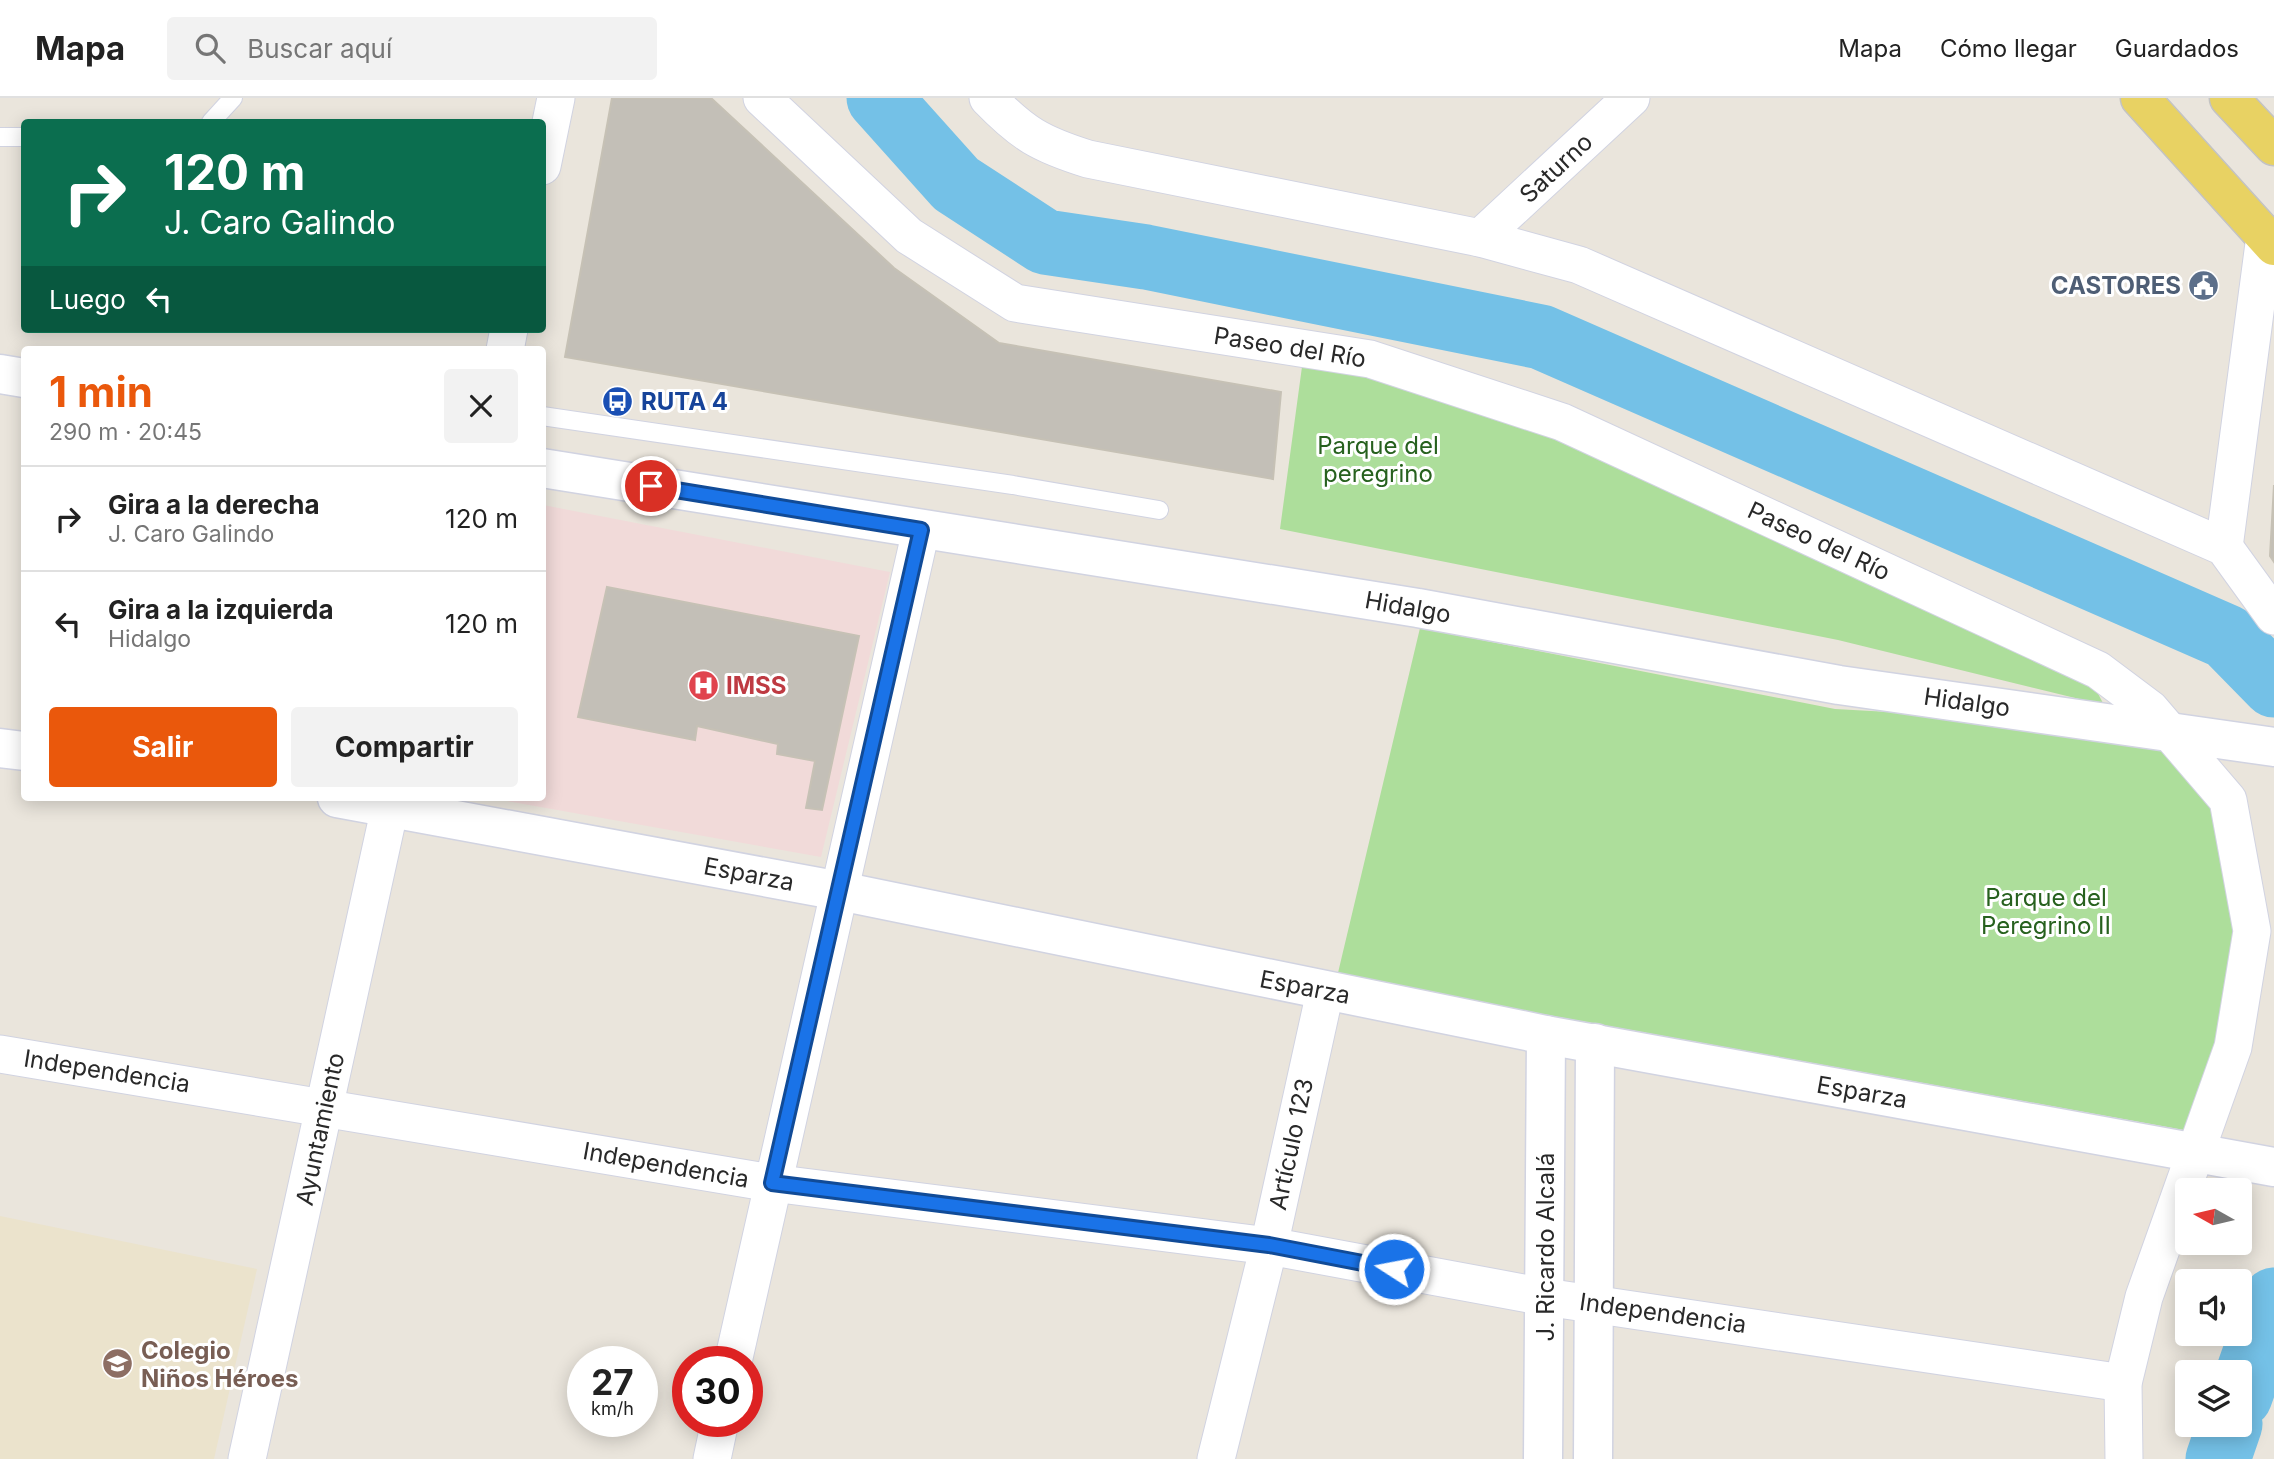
<!DOCTYPE html>
<html lang="es">
<meta charset="utf-8">
<style>
body{margin:0;font-family:Inter,sans-serif;background:#f2f2f2;color:#222;height:100vh;display:flex;flex-direction:column;font-size:26px;white-space:nowrap}
*{box-sizing:border-box;margin:0}
p{font-size:23px;color:#767676}
.icon{flex:none;width:38px;height:38px;fill:none;stroke:currentColor;stroke-width:2;stroke-linecap:round;stroke-linejoin:round}
.map{position:relative;flex:1;overflow:hidden}
.side{position:absolute;left:21px;top:248px;width:525px;height:455px;display:flex;flex-direction:column;background:#fff;border-radius:7px;box-shadow:0 4px 18px #0003}
.side>*{flex:none}
.guide{position:absolute;left:21px;top:21px;width:525px;height:214px;border-radius:7px;box-shadow:0 4px 18px #0003;background:#0b6e4f;color:#fff;overflow:hidden}
.needle{width:46px;rotate:278deg}
.tools{position:absolute;left:2175px;top:1080px;display:grid;gap:14px}
.tools a{display:grid;place-items:center;width:77px;height:77px;border-radius:7px;background:#fff;box-shadow:0 4px 18px #0003;font-size:35px}
.speed{position:absolute;left:567px;top:1248px;display:flex;gap:14px;font-size:35px;font-weight:700;text-align:center}
.speed>*{display:grid;place-content:center;width:91px;height:91px;border-radius:50%;background:#fff;box-shadow:0 4px 18px #0003;line-height:1}
.speed small{font-size:18px;font-weight:400}
.speed .limit{border:10px solid #d22;background:#fff;color:#111}
.pin{position:absolute;display:grid;place-items:center;width:60px;height:60px;color:#fff;margin:-30px;border:4px solid #fff;border-radius:50%;box-shadow:0 2px 7px #0007}
.me{position:absolute;width:77px;margin:-38px;rotate:281deg;stroke-linejoin:round;filter:drop-shadow(0 0 5px #0008)}
.turn{display:flex;align-items:center;gap:24px;height:147px;padding:0 28px;font-size:32px}
.turn .icon{width:91px;height:91px;stroke-width:2.5}
.turn b{display:block;font-size:49px;line-height:60px}
.then{display:flex;align-items:center;height:66px;padding:0 28px;background:#0003;gap:14px;font-size:26px}
.round{display:grid;place-items:center;flex:none;width:74px;height:74px;border-radius:7px;background:#f2f2f2}
.overview{display:flex;align-items:center;justify-content:space-between;height:119px;padding:0 28px}
h1{font-size:42px;font-weight:700;line-height:52px;color:#ea580c}
.cta{display:flex;gap:14px;margin-top:auto;padding:14px 28px}
.cta a{flex:1;height:80px;border-radius:7px;background:#ea580c;color:#fff;font-size:28px;font-weight:700;line-height:80px;text-align:center}
.cta a+a{background:#f2f2f2;color:#222}
ul{padding:0;list-style:none}
li{display:flex;align-items:center;gap:21px;height:105px;padding:0 28px;border-top:2px solid #e0e0e0}
li div{flex:1}
li b{display:block;font-size:26px}
li em{font-style:normal}
header{display:flex;align-items:center;gap:42px;box-sizing:border-box;height:98px;padding:0 35px;background:#fff;border-bottom:2px solid #e0e0e0}
header strong{font-size:33px}
nav{display:flex;gap:38px;margin-inline-start:auto;font-size:24px}
.search{width:490px;height:63px;background:#f2f2f2;display:flex;align-items:center;gap:18px;box-sizing:border-box;padding:0 24px;border-radius:7px;color:#767676;font-size:26px}
.map>svg:first-child{display:block}
</style>
<header>
<strong>Mapa</strong>
<div class="search"><svg class="icon" aria-label="search" viewBox="0 0 24 24"><circle cx="10" cy="10" r="6"/><path d="M15 15l6 6"/></svg>Buscar aquí</div>
<nav><a>Mapa</a><a>Cómo llegar</a><a>Guardados</a></nav>
</header>
<div class="map">
<svg width="2274" height="1361" viewBox="0 0 2274 1361">
<rect width="100%" height="100%" fill="#eae5dc"/>
<!-- education -->
<path fill="#ebe3cc" d="M0,1118L257,1171L214,1361H0Z"/>
<!-- medical -->
<path fill="#f1dad9" d="M543,407L890,474L821,759L490,700H542Z"/>
<!-- green -->
<g fill="#adde9b">
<path d="M1304,254L1593,344L2085,571L2104,607L1838,542L1280,431Z"/>
<path d="M1420,530L1835,611L2125,627L2161,633L2226,703L2246,835L2195,1034L1337,879Z"/>
</g>
<g fill="none" stroke-linecap="round" stroke-linejoin="round">
<!-- river -->
<g stroke="#74c1e7" stroke-width="65">
<path d="M879,0L956,86L1045,144L1146,159L1541,239L2227,539L2274,587"/>
<path d="M2240,1298L2274,1202"/>
<path d="M2218,1361L2230,1326"/>
</g>
</g>
<!-- building -->
<g fill="#c3bfb7" stroke="#c6c1b5" stroke-width="2">
<path d="M612,0H711L894,170L999,245L1281,294L1273,381L565,259Z"/>
<path d="M2274,387V464L2270,458Z"/>
<path d="M607,489L859,538L822,712L806,710L815,663L777,656L778,646L697,628L695,642L578,619Z"/>
</g>
<g fill="none" stroke-linecap="round" stroke-linejoin="round">
<defs>
<g id="service">
<path d="M211,24L233,0"/>
<path d="M0,39H24"/>
<path d="M542,318L1013,387L1159,412"/>
</g>
<g id="minor">
<path d="M762,0L909,138L1015,205L1370,261L1562,324L2098,572L2150,611L2228,702L2252,833L2233,949L2144,1199L2123,1285L2124,1361"/>
<path d="M988,0C1023,36 1040,46 1088,61L1480,140L1579,167L2224,449L2274,518"/>
<path d="M542,68L556,0"/>
<path d="M1480,140L1631,0"/>
<path d="M505,252L509,231"/>
<path d="M2224,449L2265,138"/>
<path d="M0,956L772,1085L1269,1148L1545,1199L2123,1285"/>
<path d="M733,1264L921,432"/>
<path d="M247,1361L392,700"/>
<path d="M712,1361L720,1323"/>
<path d="M1216,1361L1269,1148L1325,894"/>
</g>
<g id="tertiary">
<path d="M0,276L24,280"/>
<path d="M542,370L1418,510L1839,587L2274,649"/>
<path d="M0,650L24,653"/>
<path d="M337,700L840,793L1546,937L2274,1069"/>
<path d="M1543,1361L1546,937"/>
<path d="M1593,1361L1595,945"/>
</g>
<g id="primary">
<path d="M2140,0L2274,148"/>
<path d="M2229,0L2274,48"/>
</g>
</defs>
<!-- service casing -->
<use href="#service" stroke="#d1d3e1" stroke-width="20"/>
<!-- minor casing -->
<use href="#minor" stroke="#d1d3e1" stroke-width="39"/>
<!-- tertiary casing -->
<use href="#tertiary" stroke="#d1d3e1" stroke-width="41"/>
<!-- primary casing -->
<use href="#primary" stroke="#c3c3c3" stroke-width="41"/>
<!-- service -->
<use href="#service" stroke="#fff" stroke-width="18"/>
<!-- minor -->
<use href="#minor" stroke="#fff" stroke-width="37"/>
<!-- tertiary -->
<use href="#tertiary" stroke="#fff" stroke-width="38"/>
<!-- primary -->
<use href="#primary" stroke="#e8d263" stroke-width="38"/>
</g>
<g fill="none" stroke-linecap="round" stroke-linejoin="round">
<defs>
<path id="route" d="M651,388L921,432L772,1085L1269,1147L1394,1171"/>
</defs>
<!-- route casing -->
<use href="#route" stroke="#114b97" stroke-width="18"/>
<!-- route -->
<use href="#route" stroke="#1a73e8" stroke-width="12"/>
</g>
<!-- icons -->
<defs>
<symbol id="civic-disc" viewBox="-11 -11 22 22"><circle r="9.5" fill="#5c6f8a" stroke="#fff"/><path d="M-.6-6.5H3V-4.5H.6V-3L4-1V1h2V6H-6V1h2V-1L-.6-3ZM-1.2 2.5V6h2.4V2.5Z" fill="#fff"/></symbol>
<symbol id="bus-disc" viewBox="-11 -11 22 22"><circle r="9.5" fill="#1a4fb4" stroke="#fff"/><path d="M-5-6H5V4H4V6H2V4H-2V6H-4V4H-5ZM-3.5-4V0h7V-4ZM-3.5 1.2v1.5H-2V1.2ZM2 1.2v1.5H3.5V1.2Z" fill="#fff"/></symbol>
<symbol id="hospital-disc" viewBox="-11 -11 22 22"><circle r="9.5" fill="#e0444e" stroke="#fff"/><path d="M-5-5h3v3.5h4V-5h3V5h-3V1.5h-4V5h-3Z" fill="#fff"/></symbol>
<symbol id="school-disc" viewBox="-11 -11 22 22"><circle r="9.5" fill="#8d6e63" stroke="#fff"/><path d="M0-5L7-2L0 1L-7-2ZM-4 1L0 2.5L4 1V4Q0 6-4 4Z" fill="#fff"/></symbol>
</defs>
<g fill-rule="evenodd">
<use href="#civic-disc" x="2186" y="170" width="35" height="35"/>
<use href="#bus-disc" x="600" y="286" width="35" height="35"/>
<use href="#hospital-disc" x="686" y="570" width="35" height="35"/>
<use href="#school-disc" x="100" y="1248" width="35" height="35"/>
</g>
<g text-anchor="middle" dominant-baseline="central" stroke-width="6" stroke-linejoin="round" paint-order="stroke">
<!-- street labels -->
<g font-size="24" fill="#292929" stroke="#fff">
<text transform="translate(1556 70) rotate(-43)">Saturno</text>
<text transform="translate(1290 249) rotate(9)">Paseo del Río</text>
<text transform="translate(1819 443) rotate(25)">Paseo del Río</text>
<text transform="translate(1408 509) rotate(10)">Hidalgo</text>
<text transform="translate(1967 604) rotate(8)">Hidalgo</text>
<text transform="translate(749 776) rotate(11)">Esparza</text>
<text transform="translate(1305 889) rotate(11)">Esparza</text>
<text transform="translate(107 973) rotate(9)">Independencia</text>
<text transform="translate(1862 994) rotate(10)">Esparza</text>
<text transform="translate(320 1031) rotate(-78)">Ayuntamiento</text>
<text transform="translate(1291 1046) rotate(-78)">Artículo 123</text>
<text transform="translate(666 1067) rotate(10)">Independencia</text>
<text transform="translate(1545 1149) rotate(-90)">J. Ricardo Alcalá</text>
<text transform="translate(1663 1215) rotate(8)">Independencia</text>
</g>
<!-- service labels -->
<g font-size="24" font-weight="bold" fill="#4e5e75" stroke="#fff" text-anchor="end">
<text x="2181" y="187">CASTORES</text>
</g>
<!-- transit labels -->
<g font-size="24" font-weight="bold" fill="#164399" stroke="#fff" text-anchor="start">
<text x="641" y="303">RUTA 4</text>
</g>
<!-- park labels -->
<g font-size="24" fill="#27611e" stroke="#fff">
<text x="1378" y="347">Parque del<tspan x="1378" dy="28">peregrino</tspan></text>
<text x="2046" y="799">Parque del<tspan x="2046" dy="28">Peregrino II</tspan></text>
</g>
<!-- health labels -->
<g font-size="24" font-weight="bold" fill="#be3a42" stroke="#fff" text-anchor="start">
<text x="726" y="587">IMSS</text>
</g>
<!-- education labels -->
<g font-size="24" font-weight="bold" fill="#785e54" stroke="#fff" text-anchor="start">
<text x="141" y="1252">Colegio<tspan x="141" dy="28">Niños Héroes</tspan></text>
</g>
</g>
</svg>
<div class="tools">
<a><svg class="needle" viewBox="-14 -14 28 28"><path d="M0-13l5 13h-10z" fill="#e53935"/><path d="M0 13l5-13h-10z" fill="#767676"/></svg></a>
<a><svg class="icon" aria-label="sound" viewBox="0 0 24 24"><path d="M4 9h4l5-4v14l-5-4H4zM17 9q2 3 0 6"/></svg></a>
<a><svg class="icon" aria-label="layers" viewBox="0 0 24 24"><path d="M12 4l9 5-9 5-9-5zM3 14l9 5 9-5"/></svg></a>
</div>
<div class="speed"><div>27<small>km/h</small></div><div class="limit">30</div></div>
<div class="pin" style="left:651px;top:388px;background:#d93025"><svg class="icon" aria-label="arrive" viewBox="0 0 24 24"><path d="M6 21V4h12l-3 4 3 4H6"/></svg></div>
<svg class="me" style="left:1394px;top:1171px" viewBox="-20 -20 40 40"><circle r="17" fill="#1a73e8" stroke="#fff" stroke-width="3"/><path d="M0-11L8 9 0 5-8 9z" fill="#fff"/></svg>
<div class="guide">
<div class="turn"><svg class="icon" aria-label="right" viewBox="0 0 24 24"><path d="M7 20v-9h11M14 6l5 5-5 5"/></svg><div><b>120 m</b>J. Caro Galindo</div></div>
<div class="then">Luego<svg class="icon" aria-label="left" viewBox="0 0 24 24"><path d="M17 20v-9H6M10 6l-5 5 5 5"/></svg></div>
</div>
<section class="side">
<div class="overview"><div><h1>1 min</h1><p>290 m · 20:45</p></div><a class="round"><svg class="icon" aria-label="close" viewBox="0 0 24 24"><path d="M6 6l12 12M18 6L6 18"/></svg></a></div>
<ul>
<li><svg class="icon" aria-label="right" viewBox="0 0 24 24"><path d="M7 20v-9h11M14 6l5 5-5 5"/></svg><div><b>Gira a la derecha</b><p>J. Caro Galindo</p></div><em>120 m</em></li>
<li><svg class="icon" aria-label="left" viewBox="0 0 24 24"><path d="M17 20v-9H6M10 6l-5 5 5 5"/></svg><div><b>Gira a la izquierda</b><p>Hidalgo</p></div><em>120 m</em></li>
</ul>
<div class="cta"><a>Salir</a><a>Compartir</a></div>
</section>
</div>
